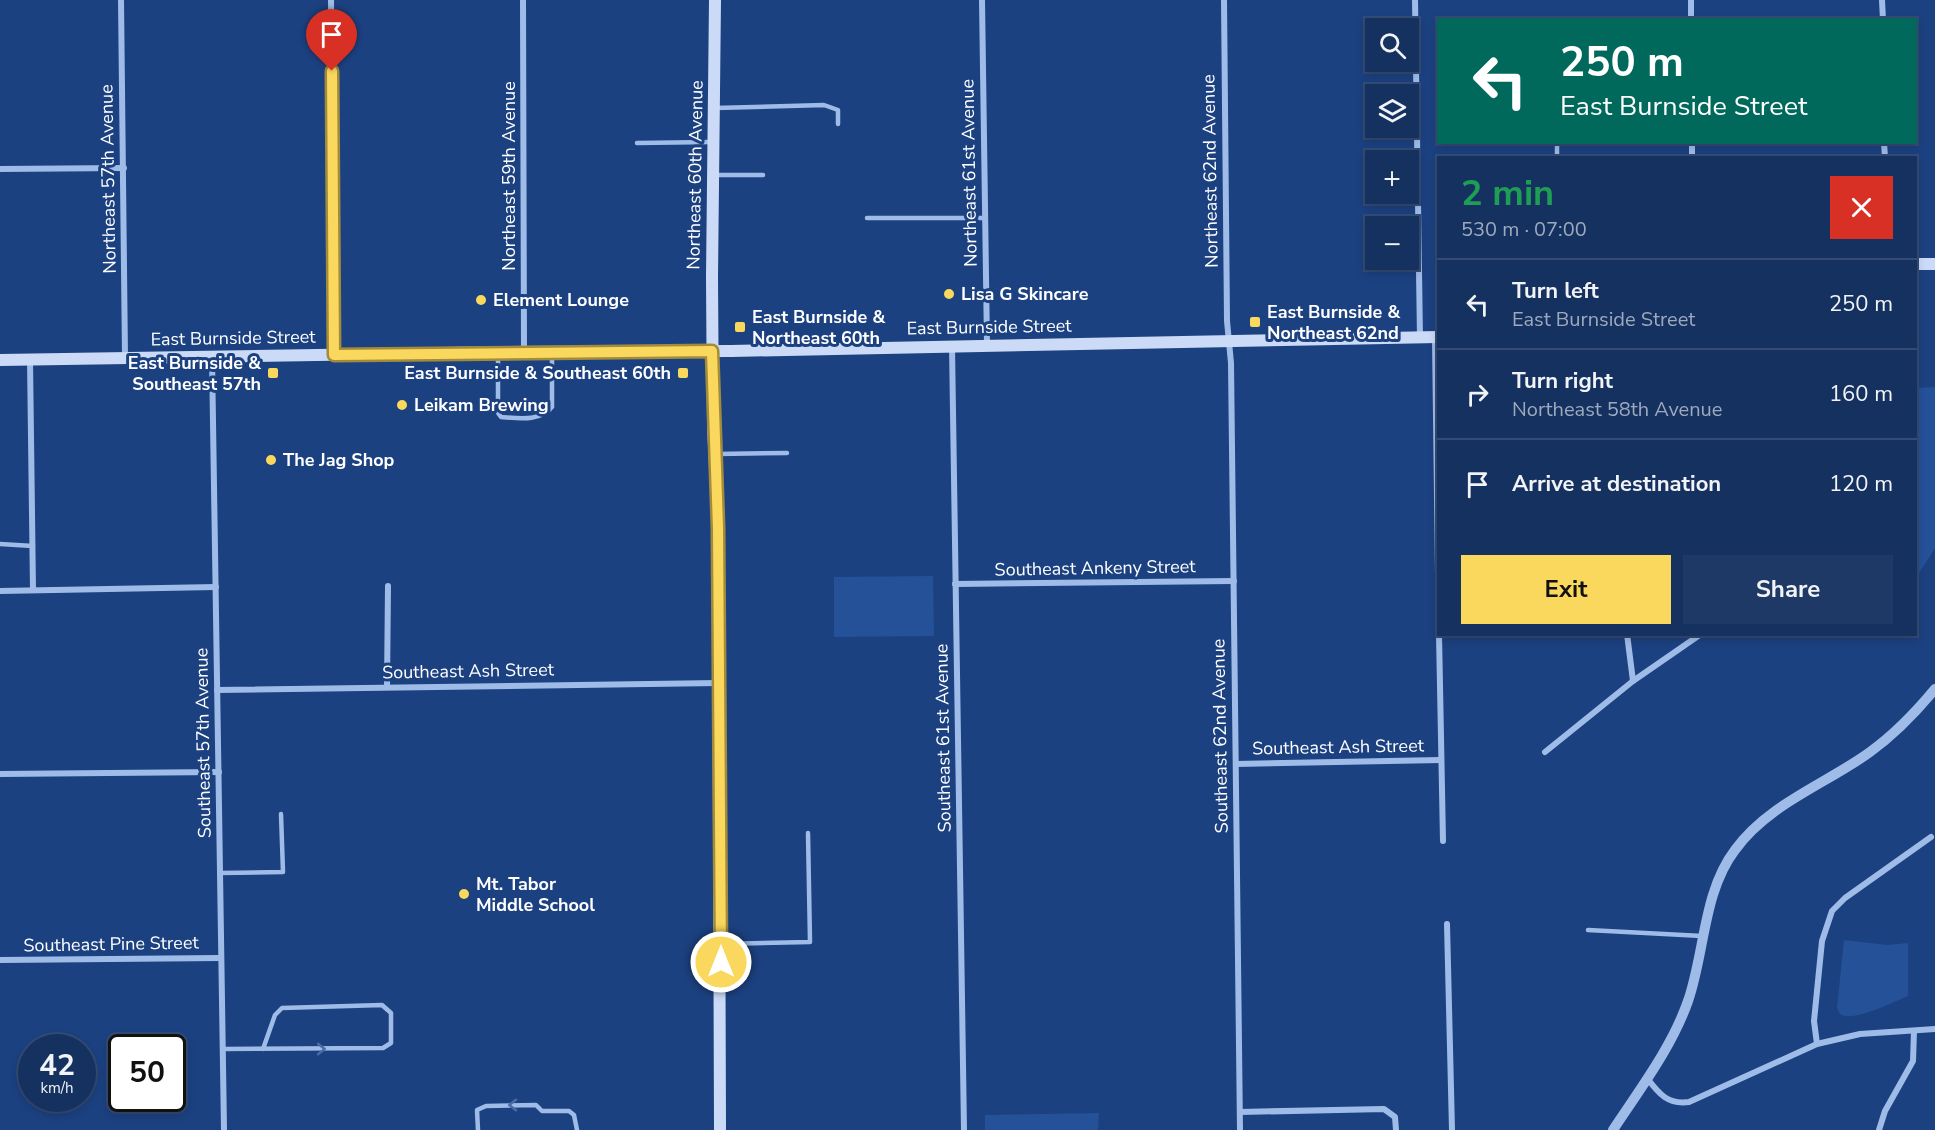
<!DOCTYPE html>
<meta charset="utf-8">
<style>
body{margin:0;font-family:"Nunito Sans",sans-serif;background:#1e3966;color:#f1f3f6;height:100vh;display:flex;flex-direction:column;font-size:22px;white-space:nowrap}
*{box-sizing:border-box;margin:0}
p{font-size:20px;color:#9da9bd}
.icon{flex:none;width:33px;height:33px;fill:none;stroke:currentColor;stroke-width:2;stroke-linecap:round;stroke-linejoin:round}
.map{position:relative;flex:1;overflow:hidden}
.details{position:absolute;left:1437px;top:156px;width:480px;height:480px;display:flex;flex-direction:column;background:#153160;border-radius:0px;box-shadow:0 3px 9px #0003,0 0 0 2px #344c75}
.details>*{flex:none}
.hud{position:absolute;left:1437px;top:18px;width:480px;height:126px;border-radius:0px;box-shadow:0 3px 9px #0003,0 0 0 2px #344c75;background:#00695c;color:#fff;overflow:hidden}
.controls{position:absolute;left:1365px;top:18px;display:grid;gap:12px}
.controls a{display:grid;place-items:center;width:54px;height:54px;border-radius:0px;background:#153160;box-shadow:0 3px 9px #0003,0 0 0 2px #344c75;font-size:30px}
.speed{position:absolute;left:18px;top:1034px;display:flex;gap:12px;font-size:30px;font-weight:700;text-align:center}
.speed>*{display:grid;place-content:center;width:78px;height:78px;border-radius:50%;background:#153160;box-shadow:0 3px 9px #0003,0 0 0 2px #344c75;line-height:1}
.speed small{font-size:15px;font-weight:400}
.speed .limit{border:3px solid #111;border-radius:9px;background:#fff;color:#111}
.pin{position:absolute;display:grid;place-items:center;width:51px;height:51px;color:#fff;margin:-62px -26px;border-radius:50% 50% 50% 0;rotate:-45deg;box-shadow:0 0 6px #0007}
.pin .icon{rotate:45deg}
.me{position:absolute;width:66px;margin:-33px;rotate:0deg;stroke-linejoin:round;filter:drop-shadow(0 0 4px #0008)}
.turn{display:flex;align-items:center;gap:21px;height:126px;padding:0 24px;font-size:27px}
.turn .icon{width:78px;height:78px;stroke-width:2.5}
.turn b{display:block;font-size:42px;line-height:51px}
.round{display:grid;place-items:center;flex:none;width:63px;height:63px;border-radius:0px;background:#1e3966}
.overview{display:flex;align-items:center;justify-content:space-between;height:102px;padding:0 24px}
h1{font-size:36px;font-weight:700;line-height:45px;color:#1e9e55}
.button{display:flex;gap:12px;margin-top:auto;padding:12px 24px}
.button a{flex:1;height:69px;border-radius:0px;background:#fad85d;color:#111;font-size:24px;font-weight:700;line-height:69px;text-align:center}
.button a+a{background:#1e3966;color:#f1f3f6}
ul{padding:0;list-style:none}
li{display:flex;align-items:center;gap:18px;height:90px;padding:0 24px;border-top:2px solid #344c75}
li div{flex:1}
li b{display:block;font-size:22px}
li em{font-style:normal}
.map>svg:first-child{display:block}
</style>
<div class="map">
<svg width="1935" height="1130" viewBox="0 0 1935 1130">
<rect width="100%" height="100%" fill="#1c4180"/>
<!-- green -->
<g fill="#255199">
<path d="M1935,387V548L1916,578V388Z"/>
<path d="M933,576L934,636L834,637V577Z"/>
<path d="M1844,940L1887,945L1908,943V996C1893,1002 1853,1023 1840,1014L1837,1008Z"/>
<path d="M1099,1113L1098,1130H985V1115Z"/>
</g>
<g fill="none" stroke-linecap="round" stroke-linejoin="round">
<!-- service -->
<g stroke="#9fbce9" stroke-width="4.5">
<path d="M715,108L824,105L838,110V124"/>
<path d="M1557,142V158"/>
<path d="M637,143L712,142"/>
<path d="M714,175H763"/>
<path d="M867,218H984"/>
<path d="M498,353V413L501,417C517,418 541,422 552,407V352"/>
<path d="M717,454L787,453"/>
<path d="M0,544L33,546"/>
<path d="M220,873L283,872L281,814"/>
<path d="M1588,930L1702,936"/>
<path d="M721,944L810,942L808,833"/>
<path d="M223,1049L383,1048L391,1043V1013L382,1005L282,1008L275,1015L263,1049"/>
<path d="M478,1130L477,1110L486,1106L536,1105L542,1111H569L574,1115L577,1130"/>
</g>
<!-- minor -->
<g stroke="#9fbce9" stroke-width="6">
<path d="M121,0L125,357"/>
<path d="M331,0L334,354"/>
<path d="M523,0L524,352"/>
<path d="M982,0L987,345"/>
<path d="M1224,0L1227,321L1231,363L1240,1130"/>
<path d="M1415,0L1420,338"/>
<path d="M1691,0V20"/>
<path d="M1882,0L1883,20"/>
<path d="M1692,142V158"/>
<path d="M1884,142L1885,158"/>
<path d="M0,169L124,168"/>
<path d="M1435,338L1438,575"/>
<path d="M952,346L964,1130"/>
<path d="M212,357L224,1130"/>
<path d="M30,360L33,590"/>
<path d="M955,584L1234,581"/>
<path d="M0,591L216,587"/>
<path d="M1439,634L1443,841"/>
<path d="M1627,634L1633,681"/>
<path d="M387,687L388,586"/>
<path d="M217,690L719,683"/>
<path d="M1545,752L1633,681L1701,634"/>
<path d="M1236,764L1441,760"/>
<path d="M0,774L219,772"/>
<path d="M1447,924L1452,1130"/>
<path d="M0,960L221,958"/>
<path d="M1817,1044L1814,1021L1822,941L1832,911L1845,898L1931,837"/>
<path d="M1647,1078C1659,1094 1668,1105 1689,1102L1817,1044L1860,1034L1935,1029"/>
<path d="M1240,1112L1384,1109L1395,1117L1396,1130"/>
<path d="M1879,1130L1885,1111L1913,1061L1914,1031"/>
</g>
<!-- tertiary -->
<path stroke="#9fbce9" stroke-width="10" d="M1613,1130C1640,1089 1672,1047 1688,1001C1705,952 1703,892 1735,850C1768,804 1826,784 1870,752C1895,734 1916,712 1935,689"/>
<!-- secondary -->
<g stroke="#cbdbf7" stroke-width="12">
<path d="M715,0L712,277L713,426L718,528L720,1130"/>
<path d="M1916,264H1935"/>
<path d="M0,360L506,352L731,351L1438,337"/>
</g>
</g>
<!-- one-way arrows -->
<defs><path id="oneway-chevron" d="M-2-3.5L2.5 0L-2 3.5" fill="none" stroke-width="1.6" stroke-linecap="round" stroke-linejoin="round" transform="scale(1.5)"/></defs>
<g stroke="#4a6ca5">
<use href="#oneway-chevron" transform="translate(321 1049)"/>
<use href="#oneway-chevron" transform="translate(513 1105) rotate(180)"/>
</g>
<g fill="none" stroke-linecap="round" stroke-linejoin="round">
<defs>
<path id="route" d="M332,71L334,355L712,351L718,528L721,962"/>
</defs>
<!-- route casing -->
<use href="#route" stroke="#a28c3c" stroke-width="15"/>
<!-- route -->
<use href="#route" stroke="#fad85d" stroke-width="10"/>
</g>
<!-- markers -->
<g fill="#fad85d" stroke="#1c4180" stroke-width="2">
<circle cx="949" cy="294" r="6"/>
<circle cx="481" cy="300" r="6"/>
<rect x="1249" y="316" width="12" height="12" rx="3"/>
<rect x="734" y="321" width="12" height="12" rx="3"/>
<rect x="267" y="367" width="12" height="12" rx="3"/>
<rect x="677" y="367" width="12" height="12" rx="3"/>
<circle cx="402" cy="405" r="6"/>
<circle cx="271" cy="460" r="6"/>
<circle cx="464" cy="894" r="6"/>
</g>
<g text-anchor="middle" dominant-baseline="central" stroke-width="6" stroke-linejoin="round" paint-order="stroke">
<!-- street labels -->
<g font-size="18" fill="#fff" stroke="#1c4180">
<text transform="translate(1210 171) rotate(-91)">Northeast 62nd Avenue</text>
<text transform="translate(969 173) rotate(-91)">Northeast 61st Avenue</text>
<text transform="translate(695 175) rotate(-89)">Northeast 60th Avenue</text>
<text transform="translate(509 176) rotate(-90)">Northeast 59th Avenue</text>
<text transform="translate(108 179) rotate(-91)">Northeast 57th Avenue</text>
<text transform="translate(989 327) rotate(-1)">East Burnside Street</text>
<text transform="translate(233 338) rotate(-1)">East Burnside Street</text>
<text transform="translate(1095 568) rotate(-1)">Southeast Ankeny Street</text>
<text transform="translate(468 671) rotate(-1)">Southeast Ash Street</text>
<text transform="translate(1220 736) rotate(-91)">Southeast 62nd Avenue</text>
<text transform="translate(943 738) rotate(-91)">Southeast 61st Avenue</text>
<text transform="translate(203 743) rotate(-91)">Southeast 57th Avenue</text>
<text transform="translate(1338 747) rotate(-1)">Southeast Ash Street</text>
<text transform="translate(111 944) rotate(-1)">Southeast Pine Street</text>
</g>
<!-- poi labels -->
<g font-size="18" font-weight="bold" fill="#fff" stroke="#1c4180" text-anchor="start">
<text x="961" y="294">Lisa G Skincare</text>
<text x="493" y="300">Element Lounge</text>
<text x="1267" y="312">East Burnside &amp;<tspan x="1267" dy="21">Northeast 62nd</tspan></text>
<text x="752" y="317">East Burnside &amp;<tspan x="752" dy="21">Northeast 60th</tspan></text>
<text x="261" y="363" text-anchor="end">East Burnside &amp;<tspan x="261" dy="21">Southeast 57th</tspan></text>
<text x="671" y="373" text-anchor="end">East Burnside &amp; Southeast 60th</text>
<text x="414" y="405">Leikam Brewing</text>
<text x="283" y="460">The Jag Shop</text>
<text x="476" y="884">Mt. Tabor<tspan x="476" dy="21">Middle School</tspan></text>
</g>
</g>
</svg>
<div class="controls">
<a><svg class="icon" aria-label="search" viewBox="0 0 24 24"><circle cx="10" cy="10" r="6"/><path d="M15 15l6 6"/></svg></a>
<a><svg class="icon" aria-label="layers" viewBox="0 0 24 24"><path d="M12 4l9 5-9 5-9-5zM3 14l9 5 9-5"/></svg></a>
<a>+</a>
<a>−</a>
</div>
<div class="speed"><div>42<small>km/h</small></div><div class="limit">50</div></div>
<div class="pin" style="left:332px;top:71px;background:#d93025"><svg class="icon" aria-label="arrive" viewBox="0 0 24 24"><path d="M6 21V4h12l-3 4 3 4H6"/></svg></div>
<svg class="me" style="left:721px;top:962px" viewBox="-20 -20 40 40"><circle r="17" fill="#fad85d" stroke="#fff" stroke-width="3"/><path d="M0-11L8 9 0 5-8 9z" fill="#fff"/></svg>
<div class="hud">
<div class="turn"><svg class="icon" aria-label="left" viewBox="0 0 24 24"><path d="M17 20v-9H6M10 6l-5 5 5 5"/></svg><div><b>250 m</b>East Burnside Street</div></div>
</div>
<section class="details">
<div class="overview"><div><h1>2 min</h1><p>530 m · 07:00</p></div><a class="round" style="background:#d93025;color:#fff"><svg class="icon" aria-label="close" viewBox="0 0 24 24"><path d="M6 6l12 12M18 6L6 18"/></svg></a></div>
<ul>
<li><svg class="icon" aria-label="left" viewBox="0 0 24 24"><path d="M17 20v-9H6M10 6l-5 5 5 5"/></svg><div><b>Turn left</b><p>East Burnside Street</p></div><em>250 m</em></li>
<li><svg class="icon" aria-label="right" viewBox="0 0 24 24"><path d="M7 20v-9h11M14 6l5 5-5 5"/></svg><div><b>Turn right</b><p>Northeast 58th Avenue</p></div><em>160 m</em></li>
<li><svg class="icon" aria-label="arrive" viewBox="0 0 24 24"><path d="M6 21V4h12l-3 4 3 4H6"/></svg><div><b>Arrive at destination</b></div><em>120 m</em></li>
</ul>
<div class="button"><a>Exit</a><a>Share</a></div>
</section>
</div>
